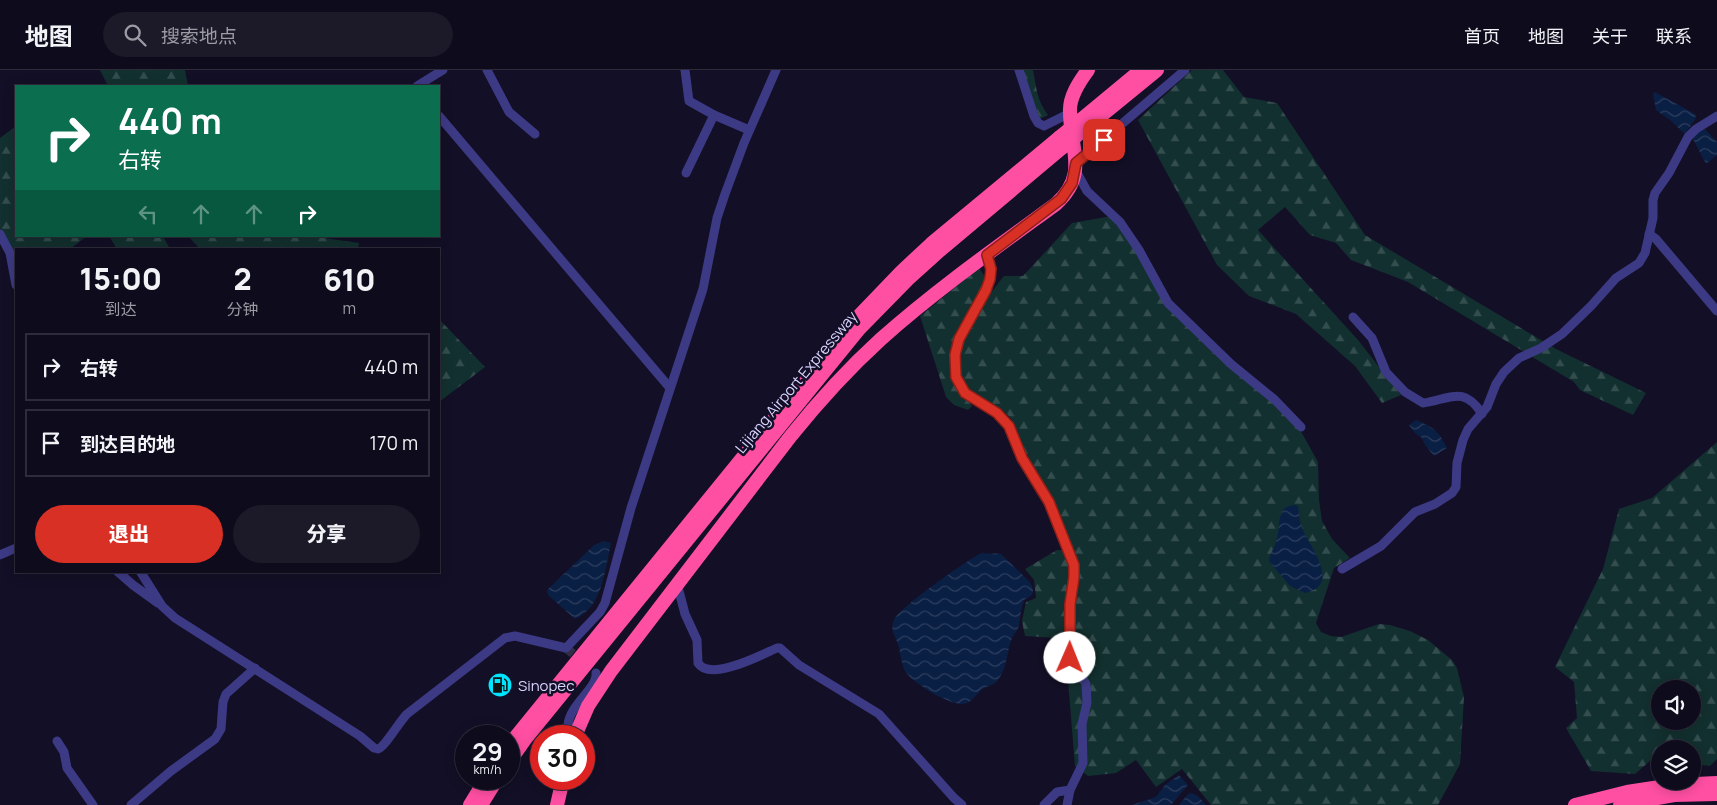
<!DOCTYPE html>
<html lang="zh">
<meta charset="utf-8">
<style>
body{margin:0;font-family:Manrope,"Noto Sans SC",sans-serif;background:#1c1929;color:#f1f3f6;height:100vh;display:flex;flex-direction:column;font-size:19px;white-space:nowrap}
*{box-sizing:border-box;margin:0}
p{font-size:16px;color:#9b9ba3}
.icon{flex:none;width:28px;height:28px;fill:none;stroke:currentColor;stroke-width:2;stroke-linecap:round;stroke-linejoin:round}
.map{position:relative;flex:1;overflow:hidden}
.drawer{position:absolute;left:15px;top:178px;width:425px;height:325px;display:flex;flex-direction:column;background:#0e0b1c;border-radius:0px;box-shadow:0 2px 12px #0003,0 0 0 1px #2e2b3b}
.drawer>*{flex:none}
.hud{position:absolute;left:15px;top:15px;width:425px;height:152px;border-radius:0px;box-shadow:0 2px 12px #0003,0 0 0 1px #2e2b3b;background:#0b6e4f;color:#fff;overflow:hidden}
.fabs{position:absolute;left:1651px;top:610px;display:grid;gap:10px}
.fabs a{display:grid;place-items:center;width:50px;height:50px;border-radius:50%;background:#0e0b1c;box-shadow:0 2px 12px #0003,0 0 0 1px #2e2b3b;font-size:25px}
.speed{position:absolute;left:455px;top:655px;display:flex;gap:10px;font-size:25px;font-weight:700;text-align:center}
.speed>*{display:grid;place-content:center;width:65px;height:65px;border-radius:50%;background:#0e0b1c;box-shadow:0 2px 12px #0003,0 0 0 1px #2e2b3b;line-height:1}
.speed small{font-size:12px;font-weight:400}
.speed .limit{border:8px solid #d22;background:#fff;color:#111}
.pin{position:absolute;display:grid;place-items:center;width:42px;height:42px;color:#fff;margin:-21px;border-radius:10px;box-shadow:0 2px 8px #0006}
.me{position:absolute;width:55px;margin:-28px;rotate:1deg;stroke-linejoin:round;filter:drop-shadow(0 0 4px #0008)}
.turn{display:flex;align-items:center;gap:18px;height:105px;padding:0 20px;font-size:22px}
.turn .icon{width:65px;height:65px;stroke-width:2.5}
.turn b{display:block;font-size:35px;line-height:42px}
.lanes{display:flex;align-items:center;height:48px;padding:0 20px;background:#0003;justify-content:center;gap:25px;direction:ltr}
.lanes .off{opacity:.35}
.eta{display:flex;justify-content:space-evenly;align-items:center;height:85px;text-align:center}
.eta b{font-size:30px;font-weight:800;line-height:35px}
.action{display:flex;gap:10px;margin-top:auto;padding:10px 20px}
.action a{flex:1;height:58px;border-radius:30px;background:#d93025;color:#fff;font-size:20px;font-weight:800;line-height:58px;text-align:center}
.action a+a{background:#1c1929;color:#f1f3f6}
ul{padding:0;list-style:none}
li{display:flex;align-items:center;gap:15px;height:68px;margin:0 10px 8px;padding:0 10px;border:2px solid #2e2b3b;border-radius:0px}
li div{flex:1}
li b{display:block;font-size:19px}
li em{font-style:normal}
header{display:flex;align-items:center;gap:30px;box-sizing:border-box;height:70px;padding:0 25px;background:#0e0b1c;border-bottom:1px solid #2e2b3b}
header strong{font-size:24px}
nav{display:flex;gap:28px;margin-inline-start:auto;font-size:18px}
.search{width:350px;height:45px;background:#1c1929;display:flex;align-items:center;gap:12px;box-sizing:border-box;padding:0 18px;border-radius:28px;color:#9b9ba3;font-size:19px}
.map>svg:first-child{display:block}
</style>
<header>
<strong>地图</strong>
<div class="search"><svg class="icon" aria-label="search" viewBox="0 0 24 24"><circle cx="10" cy="10" r="6"/><path d="M15 15l6 6"/></svg>搜索地点</div>
<nav><a>首页</a><a>地图</a><a>关于</a><a>联系</a></nav>
</header>
<div class="map">
<svg width="1717" height="735" viewBox="0 0 1717 735">
<defs>
<pattern id="forest-firs" width="22" height="20" patternUnits="userSpaceOnUse" patternTransform="scale(1.25)"><rect width="22" height="20" fill="#12302f"/><path d="M5 1l3.5 6h-7zM16 11l3.5 6h-7z" fill="#344d4e"/></pattern>
<pattern id="water-waves" width="16" height="10" patternUnits="userSpaceOnUse" patternTransform="scale(1.25)"><rect width="16" height="10" fill="#0a1f44"/><path d="M0 5q4-4 8 0t8 0" fill="none" stroke="#2d3f60"/></pattern>
</defs>
<rect width="100%" height="100%" fill="#130f26"/>
<!-- forest -->
<g fill="url(#forest-firs)" fill-rule="evenodd">
<path d="M100,0H185L188,16H108Z"/>
<path d="M1022,0H1033C1037,19 1036,28 1048,45L1040,49Z"/>
<path d="M1192,0H1223L1244,27L1277,33L1365,165L1556,279L1646,323L1633,345L1580,320L1574,312L1408,212L1351,190L1336,173L1310,165L1285,137L1258,160L1358,270L1401,325L1382,333L1355,296L1296,244L1249,226L1217,195L1138,50Z"/>
<path d="M16,56V166H87L70,179H16V200L7,168L0,159V68Z"/>
<path d="M1112,146L1119,153L1167,234L1273,332L1299,358L1318,392L1319,430L1322,451L1332,469L1350,488L1334,498L1316,553L1321,562L1331,566L1341,567L1379,554L1390,555L1410,561L1428,570L1452,590L1457,598L1464,627L1460,694L1438,735H1211L1182,699L1156,717L1136,690L1116,703L1088,706L1075,696L1068,610L1058,568L1025,566L1022,551L1026,532L1036,528L1034,510L1025,499L1057,480L1073,481C1063,457 1053,429 1040,408C1037,401 1032,396 1028,389C1022,376 1019,362 1012,350C1003,336 983,333 971,323C937,292 983,232 1004,206H1023L1072,153Z"/>
<path d="M109,166H163L170,179H117Z"/>
<path d="M188,166H311L359,173L358,179H200Z"/>
<path d="M979,198L986,208L954,270V311L972,336L968,340L954,335L946,327L920,246Z"/>
<path d="M439,249L485,297L439,332Z"/>
<path d="M1717,372V689L1710,696L1693,694L1692,679H1660V692L1650,691L1635,704L1591,701L1566,658L1577,648L1574,612L1555,597L1603,499L1619,439L1652,428ZM1660,619H1692V651H1660Z"/>
</g>
<!-- water -->
<g fill="url(#water-waves)">
<path d="M1655,22L1695,44L1696,48L1685,64L1670,50L1656,40L1653,24Z"/>
<path d="M1705,59L1717,72V85L1706,94L1693,69L1696,63Z"/>
<path d="M1416,350C1433,357 1439,361 1447,378L1434,386L1425,375L1422,368L1415,363L1409,355Z"/>
<path d="M1295,435L1298,436C1299,442 1299,449 1301,455C1307,474 1344,515 1305,523L1290,516L1269,491C1270,483 1274,479 1276,472C1280,462 1277,449 1283,440C1286,436 1290,436 1295,435Z"/>
<path d="M604,471L611,473C605,499 603,537 575,549L548,525L547,520L594,475Z"/>
<path d="M981,483C987,484 997,483 1001,484L1030,512C1035,521 1034,526 1025,529C1020,538 1021,546 1019,555C1018,560 1014,564 1012,568C1006,583 1008,598 997,611C994,615 988,616 984,618C976,623 973,633 963,634C949,635 912,613 905,601C901,593 901,584 898,575C896,566 889,560 894,550C901,536 965,492 981,483Z"/>
<path d="M1179,705L1188,715L1171,735H1132L1156,727L1165,715Z"/>
<path d="M1192,723L1198,726L1206,735H1179L1188,724Z"/>
</g>
<g fill="none" stroke-linecap="round" stroke-linejoin="round">
<!-- minor-tunnel -->
<path stroke="#312d47" stroke-width="9" stroke-dasharray="9 4.5" stroke-linecap="butt" d="M566,578L583,592"/>
<!-- minor -->
<g stroke="#3d3a85" stroke-width="9">
<path d="M487,0L509,42L535,64"/>
<path d="M685,0L689,31L714,45L749,60"/>
<path d="M1019,0L1034,46L1038,53L1044,56L1070,43"/>
<path d="M417,16L443,0"/>
<path d="M439,46L670,318"/>
<path d="M1076,93L1185,0"/>
<path d="M1076,101L1087,121L1120,152L1139,180L1168,233L1231,294L1275,330L1301,357"/>
<path d="M686,103L714,45"/>
<path d="M0,164L10,183L16,215"/>
<path d="M1649,164L1656,169L1717,241"/>
<path d="M987,185L991,199L990,209L986,220L959,269L955,285V301L958,313L965,323L997,343L1009,355L1022,388L1049,432L1074,495V507L1070,534V587L1086,614L1087,633L1082,654L1083,693L1070,720L1067,735"/>
<path d="M1353,247L1372,268L1386,302L1405,322L1423,333C1448,330 1464,314 1482,344"/>
<path d="M0,485L16,478"/>
<path d="M1342,499L1381,476L1415,442L1435,434L1452,423L1456,417L1457,393L1463,370L1468,359L1487,337L1496,314L1504,302L1519,288L1541,278L1562,264L1591,236L1616,208L1639,193L1645,183L1653,148V130L1655,123L1669,103L1688,67L1696,59L1717,46"/>
<path d="M117,501L133,515L158,533"/>
<path d="M140,501L162,536L175,548L360,666L374,678L378,679C385,677 399,652 407,644L505,568L515,566L566,578L600,542L605,533L631,438L703,219L717,148L725,124L744,73L776,0"/>
<path d="M675,517L679,521L685,544L697,570L698,593C710,612 761,585 777,578H780L799,595L879,644L954,728L962,735"/>
<path d="M571,666C570,663 568,658 568,655C569,635 598,618 596,603"/>
<path d="M57,671L64,682L67,698L93,735"/>
<path d="M131,735L171,701L215,669L221,659L223,632L226,624L255,598"/>
<path d="M1044,735L1057,722L1070,720"/>
</g>
<!-- highway -->
<g stroke="#ff4fa3" stroke-width="14">
<path d="M1082,49L1141,0"/>
<path d="M1086,58L1157,0"/>
<path d="M575,666L588,636L611,601L790,367C818,332 848,299 881,269C936,220 997,177 1056,134C1089,104 1070,79 1070,42C1069,27 1079,12 1088,0"/>
<path d="M509,675L852,253L901,202L931,174L1060,67"/>
<path d="M509,692L526,668L859,259L908,209L938,182L1063,77"/>
<path d="M470,735L486,709"/>
<path d="M481,735L497,709"/>
<path d="M557,735L563,709"/>
<path d="M1575,735L1627,722L1673,715L1717,713"/>
<path d="M1620,735L1674,725L1717,724"/>
</g>
<!-- highway-bridge -->
<g stroke="#ff4fa3" stroke-width="14">
<path d="M1060,67L1082,49"/>
<path d="M1063,77L1086,58"/>
</g>
</g>
<g fill="none" stroke-linecap="round" stroke-linejoin="round">
<defs>
<path id="route" d="M1070,588V534L1074,507V495L1049,432L1022,388L1009,356L997,343L965,323L956,307L955,285L959,269L986,220L990,209L991,199L987,185L1061,129L1072,113L1076,93L1104,70"/>
</defs>
<!-- route casing -->
<use href="#route" stroke="#8d1f18" stroke-width="12"/>
<!-- route -->
<use href="#route" stroke="#d93025" stroke-width="9"/>
</g>
<!-- icons -->
<defs>
<symbol id="fuel-disc" viewBox="-11 -11 22 22"><circle r="9.5" fill="#00e5ff" stroke="#130f26"/><path d="M-5.5-6h7V0h2V4h1.3V-2.5L3-4.5l.8-.8L6-3V5H2.5V1h-1V6h-7ZM-4.2-4.7v3.2H.2V-4.7Z" fill="#111"/></symbol>
</defs>
<g fill-rule="evenodd">
<use href="#fuel-disc" x="486" y="601" width="28" height="28"/>
</g>
<g text-anchor="middle" dominant-baseline="central" stroke-width="5" stroke-linejoin="round" paint-order="stroke">
<!-- street labels -->
<g font-size="15" fill="#d9d4ff" stroke="#130f26">
<text transform="translate(796 312) rotate(-50)">Lijiang Airport Expressway</text>
</g>
<!-- poi labels -->
<g font-size="15" fill="#d9d4ff" stroke="#130f26" text-anchor="start">
<text x="518" y="615">Sinopec</text>
</g>
</g>
</svg>
<div class="fabs">
<a><svg class="icon" aria-label="sound" viewBox="0 0 24 24"><path d="M4 9h4l5-4v14l-5-4H4zM17 9q2 3 0 6"/></svg></a>
<a><svg class="icon" aria-label="layers" viewBox="0 0 24 24"><path d="M12 4l9 5-9 5-9-5zM3 14l9 5 9-5"/></svg></a>
</div>
<div class="speed"><div>29<small>km/h</small></div><div class="limit">30</div></div>
<div class="pin" style="left:1104px;top:70px;background:#d93025"><svg class="icon" aria-label="arrive" viewBox="0 0 24 24"><path d="M6 21V4h12l-3 4 3 4H6"/></svg></div>
<svg class="me" style="left:1070px;top:588px" viewBox="-20 -20 40 40"><circle r="19" fill="#fff"/><path d="M0-13L10 11 0 6-10 11z" fill="#d93025"/></svg>
<div class="hud">
<div class="turn"><svg class="icon" aria-label="right" viewBox="0 0 24 24"><path d="M7 20v-9h11M14 6l5 5-5 5"/></svg><div><b>440 m</b>右转</div></div>
<div class="lanes"><svg class="icon off" aria-label="left" viewBox="0 0 24 24"><path d="M17 20v-9H6M10 6l-5 5 5 5"/></svg><svg class="icon off" aria-label="ahead" viewBox="0 0 24 24"><path d="M12 20V5M6 11l6-6 6 6"/></svg><svg class="icon off" aria-label="ahead" viewBox="0 0 24 24"><path d="M12 20V5M6 11l6-6 6 6"/></svg><svg class="icon" aria-label="right" viewBox="0 0 24 24"><path d="M7 20v-9h11M14 6l5 5-5 5"/></svg></div>
</div>
<section class="drawer">
<div class="eta">
<div><b>15:00</b><p>到达</p></div>
<div><b>2</b><p>分钟</p></div>
<div><b>610</b><p>m</p></div>
</div>
<ul>
<li><svg class="icon" aria-label="right" viewBox="0 0 24 24"><path d="M7 20v-9h11M14 6l5 5-5 5"/></svg><div><b>右转</b></div><em>440 m</em></li>
<li><svg class="icon" aria-label="arrive" viewBox="0 0 24 24"><path d="M6 21V4h12l-3 4 3 4H6"/></svg><div><b>到达目的地</b></div><em>170 m</em></li>
</ul>
<div class="action"><a>退出</a><a>分享</a></div>
</section>
</div>
